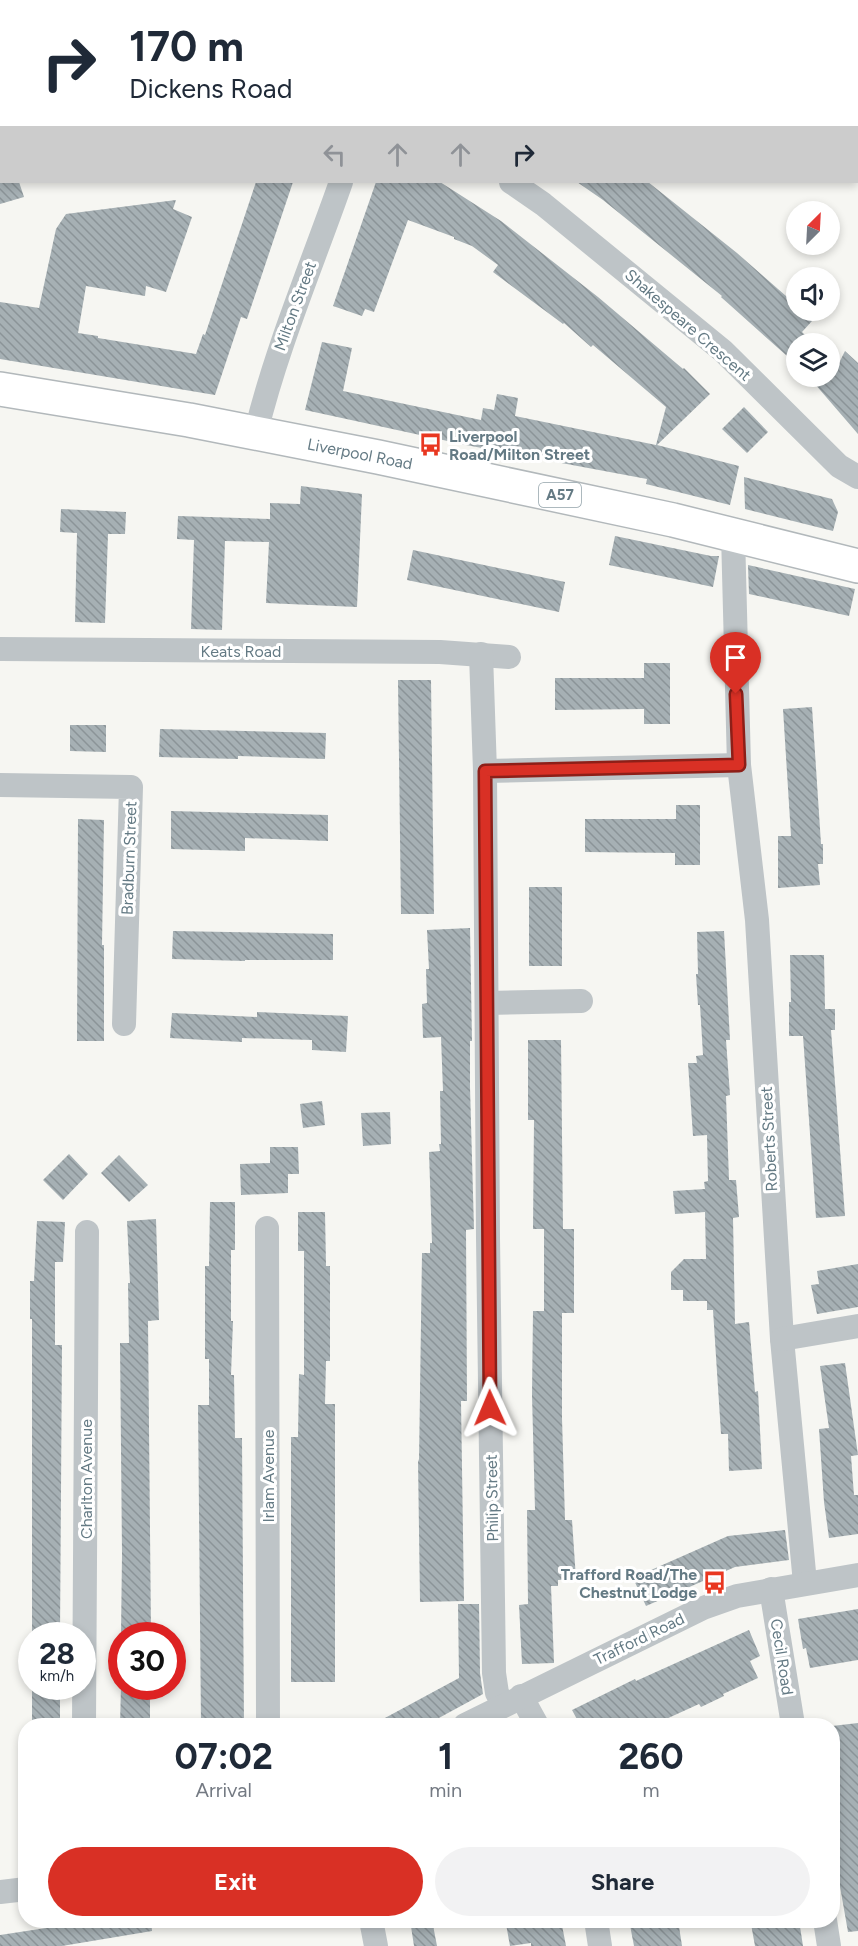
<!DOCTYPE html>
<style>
body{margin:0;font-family:Figtree,sans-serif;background:#f2f2f3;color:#1f2937;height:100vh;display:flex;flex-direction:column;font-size:22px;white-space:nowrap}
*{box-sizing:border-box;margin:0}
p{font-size:20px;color:#747a83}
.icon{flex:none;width:33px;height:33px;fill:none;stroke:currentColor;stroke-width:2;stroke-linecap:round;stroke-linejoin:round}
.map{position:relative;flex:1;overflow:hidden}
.drawer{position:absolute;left:18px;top:1718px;width:822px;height:210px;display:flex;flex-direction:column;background:#fff;border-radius:24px;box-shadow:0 3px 9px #0003}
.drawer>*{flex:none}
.guide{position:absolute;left:0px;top:0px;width:858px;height:183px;box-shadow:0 3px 9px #0003;background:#fff;color:#1f2937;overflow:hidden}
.needle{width:39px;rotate:24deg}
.buttons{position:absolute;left:786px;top:201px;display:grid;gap:12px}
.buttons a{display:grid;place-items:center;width:54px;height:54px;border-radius:50%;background:#fff;box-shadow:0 3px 9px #0003;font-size:30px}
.speed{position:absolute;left:18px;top:1622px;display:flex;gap:12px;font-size:30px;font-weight:700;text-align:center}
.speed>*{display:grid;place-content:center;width:78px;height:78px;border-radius:50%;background:#fff;box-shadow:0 3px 9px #0003;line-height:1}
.speed small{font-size:15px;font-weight:400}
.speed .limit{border:9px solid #d22;background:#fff;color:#111}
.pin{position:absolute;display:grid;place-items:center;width:51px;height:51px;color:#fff;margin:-62px -26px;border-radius:50% 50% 50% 0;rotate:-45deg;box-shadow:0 0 6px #0007}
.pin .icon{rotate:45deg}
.me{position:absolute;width:66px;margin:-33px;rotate:359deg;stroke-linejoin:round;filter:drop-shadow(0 0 4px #0008)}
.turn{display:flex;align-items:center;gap:21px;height:126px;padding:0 30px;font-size:27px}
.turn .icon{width:78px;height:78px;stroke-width:2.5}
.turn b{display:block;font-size:42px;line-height:51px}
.lanes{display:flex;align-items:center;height:57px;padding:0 30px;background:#0003;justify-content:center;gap:30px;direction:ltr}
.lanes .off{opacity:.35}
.eta{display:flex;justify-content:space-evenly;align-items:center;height:102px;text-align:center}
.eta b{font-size:36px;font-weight:700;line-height:42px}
.button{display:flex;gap:12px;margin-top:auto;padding:12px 30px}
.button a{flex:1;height:69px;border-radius:36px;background:#d93025;color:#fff;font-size:24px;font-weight:700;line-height:69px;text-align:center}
.button a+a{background:#f2f2f3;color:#1f2937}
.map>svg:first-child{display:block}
</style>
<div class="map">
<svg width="858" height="1946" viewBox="0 0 858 1946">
<defs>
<pattern id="building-back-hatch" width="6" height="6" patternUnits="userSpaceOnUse" patternTransform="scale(1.5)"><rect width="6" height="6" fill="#a6b0b4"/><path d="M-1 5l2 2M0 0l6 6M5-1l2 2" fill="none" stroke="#8b9498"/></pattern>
</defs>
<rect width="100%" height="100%" fill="#f6f6f2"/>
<!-- building -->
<g fill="url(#building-back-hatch)">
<path d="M0,182H19L24,197L0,204Z"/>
<path d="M256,182H293L247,319L241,317L215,395L0,359V302L39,308L56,229L66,214L176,200L173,209L192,217L166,292L146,286L145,296L86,286L78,333L98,336V338L196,354L203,334L205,335Z"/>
<path d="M376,182H440L501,221L598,297L683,369L684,368L710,394L657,445L739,466L730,505L646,484L647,479L466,445L305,410L322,342L352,348L343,391L481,420L483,408L494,410L497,394L518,398L515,416L656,445L666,407L593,345L591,347L564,323L563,324L493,272L498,265L472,246L454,239V237L408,220L374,312L365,309L362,316L333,306Z"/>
<path d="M577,182H648L737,253L794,303L796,310H801L812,321L802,332L814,344H796V364L721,297L722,296L603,200Z"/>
<path d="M845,351L858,363V434L808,376H830V359L837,367Z"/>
<path d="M744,407L768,432L747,453L722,429Z"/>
<path d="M744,477L832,499L838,512L833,531L745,509Z"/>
<path d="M301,486L362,494L357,607L266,603L269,542L225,541L222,630L191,629L194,540L177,539L178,516L270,519V503L300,504Z"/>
<path d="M61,509L126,512L125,534H108L105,623L75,622L77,533L60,532Z"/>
<path d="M615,536L711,556H719L713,587L609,565Z"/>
<path d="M413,550L565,582L559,612L407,580Z"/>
<path d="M748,565L855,589L849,616L749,594Z"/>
<path d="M644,663H670V724H644V709L555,710V678H644Z"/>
<path d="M398,680H431L434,914H401Z"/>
<path d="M812,707L821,844H823V864H818L820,885L778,888V836H791L783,709Z"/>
<path d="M70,725H106V752L70,751Z"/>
<path d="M160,729L326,733L325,759L238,756V759L159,757Z"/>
<path d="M676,805H700V865H675V853L585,852V819H676Z"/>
<path d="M171,811L328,815V841L245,838V851L171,849Z"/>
<path d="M78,819L104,820L102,945H104V1041H77Z"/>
<rect x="529" y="887" width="33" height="79"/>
<path d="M470,928L472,1041H470V1087L474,1229L466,1230L467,1401H461L464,1601L420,1602L418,1459L419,1462L422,1253H430V1243H432L429,1152L440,1151L439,1144H441L440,1091H443L441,1037L423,1038L422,1004L427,1003L426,969H429L427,930Z"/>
<path d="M173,931L333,934V960H245V961L172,959Z"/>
<path d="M724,931L730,1040H726L730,1095L726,1096L729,1180H736L739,1217L733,1218L735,1324L749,1322L755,1392L758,1391L762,1469L729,1471L728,1434H721L713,1310H707V1301H683V1290H671V1272L684,1259H706L705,1212L675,1214L673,1191L705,1189L704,1182L708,1181L707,1135L693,1136L688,1063H697L696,1056L703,1055L700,1005H698L696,974H698L697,932Z"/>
<path d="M790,955H824L825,1009H835V1030H831L845,1216L816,1218L803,1036H789V1002H791Z"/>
<path d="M257,1012L348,1016L346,1052L312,1050V1040L242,1038V1042L170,1038L172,1013L257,1017Z"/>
<path d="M528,1040H561L563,1229H574V1313H562V1418L565,1520H572L576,1579L558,1580V1586H551L554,1663L522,1664L519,1605L528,1604L527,1510H535L532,1395L533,1311H544V1229H533L534,1120H528Z"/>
<path d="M322,1101L325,1125L303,1128L300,1104Z"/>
<path d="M390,1112L391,1144L363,1146L361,1113Z"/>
<path d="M270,1147H298L299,1174H288V1193L241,1195L240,1164L270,1163Z"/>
<path d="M69,1154L88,1174L63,1200L43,1180Z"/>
<path d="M119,1155L148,1185L129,1202L101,1173Z"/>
<path d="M210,1202H235V1250H231V1321H233L231,1375H234L235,1438H242L244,1725H201L198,1405H209V1359H205V1266H209Z"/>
<path d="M298,1212H325L326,1266H330V1361H326L325,1404H335V1682H291V1437H298L299,1374L304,1375V1251H298Z"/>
<path d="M156,1219L159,1320L148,1321L151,1635H121L122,1554L120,1343H129L128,1283H130L127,1221Z"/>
<path d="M37,1221L65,1222L63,1262H55V1345H62L60,1635H32V1319H30V1281H34Z"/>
<path d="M858,1264V1307L817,1314L811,1285L819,1284L817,1271Z"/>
<path d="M845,1363L858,1455L851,1456L854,1495H858V1534L829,1538L824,1502L819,1429L829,1428L820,1366Z"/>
<path d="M785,1530L789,1560L735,1567L646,1606L633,1578L728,1536Z"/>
<path d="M458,1604H479L480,1673L483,1694L426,1725H372L459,1678Z"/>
<path d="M858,1609V1660L810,1668L806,1648L803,1649L798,1619Z"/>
<path d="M749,1630L760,1656L750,1661L758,1678L723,1694L724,1696L701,1707L699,1704L653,1725H580L572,1710L635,1679L636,1681Z"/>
<rect x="32" y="1686" width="28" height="39"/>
<path d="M121,1686H150V1725H120Z"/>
<path d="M858,1723V1931L848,1932L832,1841V1726Z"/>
<path d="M99,1920H151L152,1931L62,1946H0V1935Z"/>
<path d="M410,1920H432L437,1946H414Z"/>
<path d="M529,1920H561L566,1946H531V1943L510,1946L506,1924Z"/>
<path d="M629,1920H678L682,1946H634Z"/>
<path d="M766,1920H799L803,1946H755L751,1924L766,1922Z"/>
</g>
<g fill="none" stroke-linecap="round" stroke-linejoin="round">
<defs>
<path id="primary" d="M0,389L189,420L378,457L673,520L858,566"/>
</defs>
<!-- primary casing -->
<use href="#primary" stroke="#b2b8bb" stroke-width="36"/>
<!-- street -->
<g stroke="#bec4c7" stroke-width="24">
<path d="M674,0L678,2"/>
<path d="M379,2V0"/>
<path d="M725,2L726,0"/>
<path d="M856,61L858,62"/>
<path d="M0,132H2"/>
<path d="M511,182L543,204L723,351L839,466L858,477"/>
<path d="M256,432C277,346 312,265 341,182"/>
<path d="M733,534L739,765L757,920L782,1339L805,1583"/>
<path d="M0,649L440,652L509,657"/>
<path d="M481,654L485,771L488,1238L494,1673L497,1693L504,1705"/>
<path d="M485,771L739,765"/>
<path d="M0,785L131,787L124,1024"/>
<path d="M487,1003L581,1001"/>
<path d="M267,1228L268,1725"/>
<path d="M782,1339L858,1326"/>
<path d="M771,1589L793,1725"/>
<path d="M521,1696L537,1725"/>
<path d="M84,1725L87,1232"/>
<path d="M465,1725L703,1608L737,1596L858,1575"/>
<path d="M0,1892L26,1889"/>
<path d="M371,1920L376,1946"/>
<path d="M596,1920L600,1946"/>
<path d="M825,1920L829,1946"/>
</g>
<!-- primary -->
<use href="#primary" stroke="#fff" stroke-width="33"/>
</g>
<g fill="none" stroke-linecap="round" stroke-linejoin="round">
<defs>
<path id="route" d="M490,1408L485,771L739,765L736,694"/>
</defs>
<!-- route casing -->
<use href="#route" stroke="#8d1f18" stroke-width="15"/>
<!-- route -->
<use href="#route" stroke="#d93025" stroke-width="10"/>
</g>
<!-- icons -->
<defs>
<symbol id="bus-bare" viewBox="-9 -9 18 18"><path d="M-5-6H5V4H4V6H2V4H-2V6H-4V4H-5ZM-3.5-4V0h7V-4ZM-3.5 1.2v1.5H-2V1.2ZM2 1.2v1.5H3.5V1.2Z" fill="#e93720" stroke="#fff" stroke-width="2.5" paint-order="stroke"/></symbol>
</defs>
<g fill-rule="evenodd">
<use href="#bus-bare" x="414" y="428" width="33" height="33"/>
<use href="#bus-bare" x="698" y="1566" width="33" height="33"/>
</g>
<g text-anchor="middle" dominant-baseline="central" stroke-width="6" stroke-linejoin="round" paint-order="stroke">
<!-- shield labels -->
<rect fill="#fff" stroke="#92a2a9" stroke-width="1.5" x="539" y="483" width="42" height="24" rx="4.5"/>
<g font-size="15" font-weight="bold" fill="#647a84">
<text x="560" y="495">A57</text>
</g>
<!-- street labels -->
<g font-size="16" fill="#647a84" stroke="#fff">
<text transform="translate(295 306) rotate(-70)">Milton Street</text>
<text transform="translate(688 325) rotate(41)">Shakespeare Crescent</text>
<text transform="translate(360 454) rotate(11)">Liverpool Road</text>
<text x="241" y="651">Keats Road</text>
<text transform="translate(129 858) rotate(-88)">Bradburn Street</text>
<text transform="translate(769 1139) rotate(-93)">Roberts Street</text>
<text transform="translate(268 1476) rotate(-90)">Irlam Avenue</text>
<text transform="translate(86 1479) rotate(-90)">Charlton Avenue</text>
<text transform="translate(492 1498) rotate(-91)">Philip Street</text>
<text transform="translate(639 1639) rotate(-26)">Trafford Road</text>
<text transform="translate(782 1657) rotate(81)">Cecil Road</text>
</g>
<!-- poi labels -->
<g font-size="16" font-weight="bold" fill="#647a84" stroke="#fff" text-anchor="start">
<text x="449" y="436">Liverpool<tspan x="449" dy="18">Road/Milton Street</tspan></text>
<text x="697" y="1574" text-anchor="end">Trafford Road/The<tspan x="697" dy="18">Chestnut Lodge</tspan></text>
</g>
</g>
</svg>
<div class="buttons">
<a><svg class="needle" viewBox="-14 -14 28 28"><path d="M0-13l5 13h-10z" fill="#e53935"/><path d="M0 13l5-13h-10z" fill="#747a83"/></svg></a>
<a><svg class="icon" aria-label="sound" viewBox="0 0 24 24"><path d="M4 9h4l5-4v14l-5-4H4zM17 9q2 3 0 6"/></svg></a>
<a><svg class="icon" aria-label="layers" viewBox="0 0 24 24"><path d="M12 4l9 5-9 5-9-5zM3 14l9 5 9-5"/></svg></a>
</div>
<div class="speed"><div>28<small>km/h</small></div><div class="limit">30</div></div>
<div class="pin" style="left:736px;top:694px;background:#d93025"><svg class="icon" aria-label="arrive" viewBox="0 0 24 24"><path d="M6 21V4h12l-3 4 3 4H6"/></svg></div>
<svg class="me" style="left:490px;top:1408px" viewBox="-20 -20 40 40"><path d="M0-17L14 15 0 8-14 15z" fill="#d93025" stroke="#fff" stroke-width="4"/></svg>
<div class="guide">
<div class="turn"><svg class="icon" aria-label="right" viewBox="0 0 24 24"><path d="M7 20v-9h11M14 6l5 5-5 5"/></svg><div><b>170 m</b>Dickens Road</div></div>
<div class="lanes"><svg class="icon off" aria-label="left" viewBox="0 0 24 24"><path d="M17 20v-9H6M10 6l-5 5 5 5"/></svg><svg class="icon off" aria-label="ahead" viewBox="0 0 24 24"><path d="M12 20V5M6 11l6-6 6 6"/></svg><svg class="icon off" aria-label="ahead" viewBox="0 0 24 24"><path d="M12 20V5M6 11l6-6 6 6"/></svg><svg class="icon" aria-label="right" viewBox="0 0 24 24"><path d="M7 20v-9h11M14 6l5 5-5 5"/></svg></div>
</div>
<section class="drawer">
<div class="eta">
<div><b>07:02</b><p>Arrival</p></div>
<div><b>1</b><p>min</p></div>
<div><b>260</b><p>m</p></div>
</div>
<div class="button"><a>Exit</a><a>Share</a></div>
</section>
</div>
